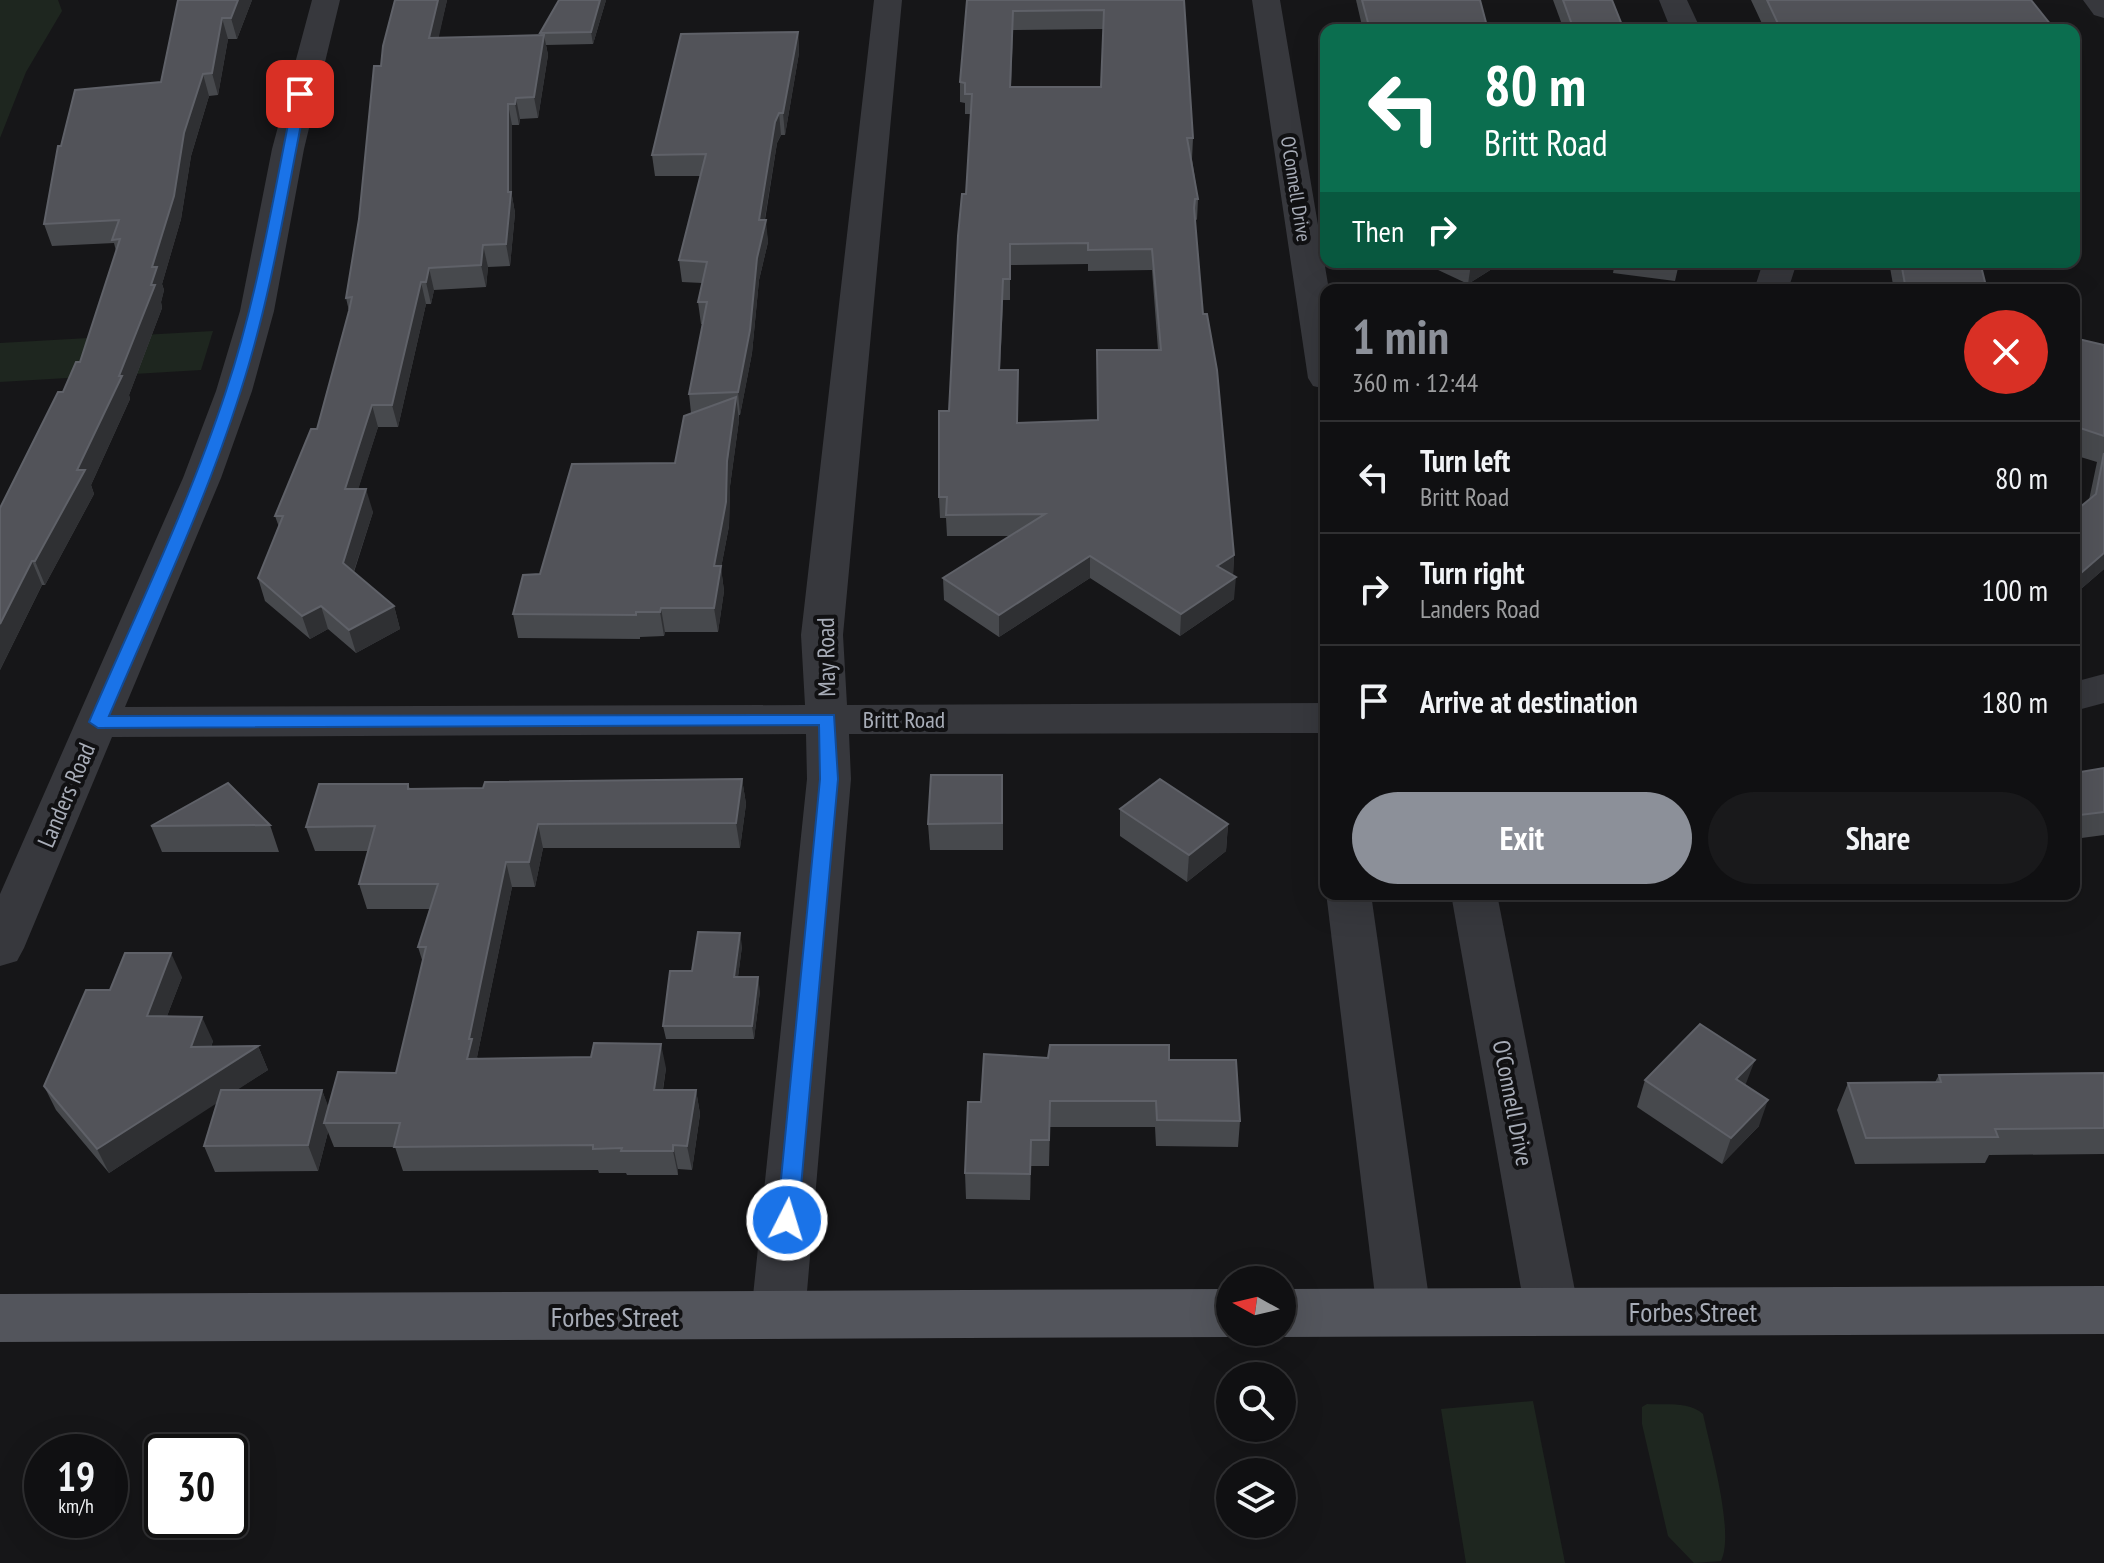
<!DOCTYPE html>
<meta charset="utf-8">
<style>
body{margin:0;font-family:"PT Sans Narrow",sans-serif;background:#19191b;color:#f1f3f6;height:100vh;display:flex;flex-direction:column;font-size:30px;white-space:nowrap}
*{box-sizing:border-box;margin:0}
p{font-size:26px;color:#9c9d9f}
.icon{flex:none;width:44px;height:44px;fill:none;stroke:currentColor;stroke-width:2;stroke-linecap:round;stroke-linejoin:round}
.map{position:relative;flex:1;overflow:hidden}
.panel{position:absolute;left:1320px;top:284px;width:760px;height:616px;display:flex;flex-direction:column;background:#101012;border-radius:16px;box-shadow:0 8px 32px #0002,0 0 0 2px #303032}
.panel>*{flex:none}
.guide{position:absolute;left:1320px;top:24px;width:760px;height:244px;border-radius:16px;box-shadow:0 8px 32px #0002,0 0 0 2px #303032;background:#0b6e4f;color:#fff;overflow:hidden}
.needle{width:52px;rotate:278deg}
.fabs{position:absolute;left:1216px;top:1266px;display:grid;gap:16px}
.fabs a{display:grid;place-items:center;width:80px;height:80px;border-radius:50%;background:#101012;box-shadow:0 8px 32px #0002,0 0 0 2px #303032;font-size:40px}
.speed{position:absolute;left:24px;top:1434px;display:flex;gap:16px;font-size:40px;font-weight:700;text-align:center}
.speed>*{display:grid;place-content:center;width:104px;height:104px;border-radius:50%;background:#101012;box-shadow:0 8px 32px #0002,0 0 0 2px #303032;line-height:1}
.speed small{font-size:20px;font-weight:400}
.speed .limit{border:4px solid #111;border-radius:12px;background:#fff;color:#111}
.pin{position:absolute;display:grid;place-items:center;width:68px;height:68px;color:#fff;margin:-34px;border-radius:16px;box-shadow:0 4px 12px #0006}
.me{position:absolute;width:88px;margin:-44px;rotate:5deg;stroke-linejoin:round;filter:drop-shadow(0 0 6px #0008)}
.turn{display:flex;align-items:center;gap:28px;height:168px;padding:0 32px;font-size:36px}
.turn .icon{width:104px;height:104px;stroke-width:2.5}
.turn b{display:block;font-size:56px;line-height:68px}
.then{display:flex;align-items:center;height:76px;padding:0 32px;background:#0003;gap:16px;font-size:30px}
.round{display:grid;place-items:center;flex:none;width:84px;height:84px;border-radius:42px;background:#19191b}
.overview{display:flex;align-items:center;justify-content:space-between;height:136px;padding:0 32px}
h1{font-size:48px;font-weight:700;line-height:60px;color:#8c9099}
.action{display:flex;gap:16px;margin-top:auto;padding:16px 32px}
.action a{flex:1;height:92px;border-radius:48px;background:#8c9099;color:#fff;font-size:32px;font-weight:700;line-height:92px;text-align:center}
.action a+a{background:#19191b;color:#f1f3f6}
ul{padding:0;list-style:none}
li{display:flex;align-items:center;gap:24px;height:112px;padding:0 32px;border-top:2px solid #303032}
li div{flex:1}
li b{display:block;font-size:30px}
li em{font-style:normal}
.map>svg:first-child{display:block}
</style>
<div class="map">
<svg width="2104" height="1563" viewBox="0 0 2104 1563">
<rect width="100%" height="100%" fill="#161618"/>
<!-- green -->
<g fill="#1e261f">
<path d="M0,0H58L62,11L26,72L0,138Z"/>
<path d="M213,331L201,370L0,382V343Z"/>
<path d="M1533,1401L1565,1563H1466L1441,1409Z"/>
<path d="M1647,1404C1665,1405 1689,1401 1703,1414C1710,1447 1735,1533 1721,1561L1694,1563L1668,1536L1642,1424V1407Z"/>
</g>
<g fill="none" stroke-linecap="round" stroke-linejoin="round">
<!-- minor -->
<g fill="#37383d" fill-rule="evenodd">
<path d="M312,0H340L304,149L274,311L252,391L221,478L125,707L805,705L801,635L874,0H902L843,635L847,705L1326,703V733L849,734L851,779L805,1315L797,1332L778,1339L759,1332L751,1315L807,779L806,734L112,737L24,948L17,961L0,966V894L183,478L216,391L240,311L272,149Z"/>
<path d="M1252,0H1280L1329,290H1326V389L1313,386L1308,378Z"/>
<path d="M1659,0H1687L1701,30H1671Z"/>
<path d="M2083,0H2104V18L2094,15Z"/>
<path d="M1763,262H1797L1788,290H1754Z"/>
<path d="M2104,674V703L2074,711V682Z"/>
<path d="M1326,892L1371,894L1431,1312L1423,1329L1404,1336L1385,1329L1377,1312Z"/>
<path d="M1451,894H1497L1579,1311L1571,1328L1552,1335L1533,1328L1525,1311Z"/>
</g>
<!-- major -->
<g fill="#53555c" fill-rule="evenodd">
<path d="M2104,1286V1334L1282,1337L1269,1332H1282V1289Z"/>
<path d="M1230,1289V1332H1243L1230,1337L0,1342V1294Z"/>
</g>
</g>
<!-- wall -->
<g fill="#47494d" fill-rule="evenodd">
<path d="M178,0H252L237,39H228L218,95L209,96L191,156L181,219L162,284L164,290L161,302L162,308L129,395L130,399L91,485L94,494L45,585H42L0,670V508L80,362L116,251L114,243L52,246L44,224L61,146L161,82Z"/>
<path d="M395,0H447L438,38L540,35V33L606,0L593,44L546,45L548,55L538,118L520,119L519,125H512V196L515,213L510,266L488,267L486,287L434,290L431,304H426L398,427H378L358,489L373,512L354,572L394,606L400,629L356,653L328,629L310,639L265,601L258,578L279,527L275,516L317,429L349,311L346,298L359,219L381,66Z"/>
<path d="M967,0H1184L1193,138L1192,159L1198,199L1197,220L1195,219L1203,314L1234,555L1233,575L1234,599L1180,636L1090,578L999,637L944,600L943,578L1010,536H947L946,518H940L939,497L949,411L966,194L971,114H965V103L960,102V82ZM1103,29L1101,87H1011L1013,30ZM1088,264V271L1152,270L1158,350L1097,420L1018,423V370H1000L1003,300H1010V265Z"/>
<path d="M1356,0H1480L1488,30H1363Z"/>
<path d="M1553,0H1612L1624,30H1564Z"/>
<path d="M1751,0H2031L2055,30H1765Z"/>
<path d="M798,32L799,53L785,135H781L777,143L765,220L768,242L759,280L752,353L740,415H739V420L730,486L729,526L721,568L724,591L718,632H665L664,636L640,637V639L518,638L513,614L540,574L675,463L691,413L689,394L703,324H701L698,302L702,283L682,282L679,260L701,176H655L652,155Z"/>
<path d="M1421,262H1503L1468,284Z"/>
<path d="M1615,262H1682L1681,268H1678L1675,281L1613,273Z"/>
<path d="M1889,262H1980L1987,290H1894Z"/>
<path d="M2074,338L2104,345V569L2074,595V512L2089,500L2097,462L2074,455Z"/>
<path d="M2104,768V835L2074,839V773Z"/>
<path d="M742,779L746,804L740,848H543L535,887H512L477,1057L478,1059L666,1068L663,1090H696L700,1114L692,1170L678,1169V1175H627L626,1173H599L598,1170L403,1171L395,1147H334L328,1132L318,1171L215,1172L204,1146L217,1102L109,1173L56,1110L44,1086L110,990L182,977L167,1016L213,1041L211,1047L258,1046L268,1070L236,1090H322L328,1107L396,1073L423,963L418,947L430,909H367L359,884L368,851H315L306,827L408,784L410,789L483,788Z"/>
<path d="M1003,802V850H930L928,824Z"/>
<path d="M1120,809L1228,824L1226,851L1187,882L1120,836Z"/>
<path d="M270,825L279,852H162L151,826Z"/>
<path d="M742,946L738,977L760,991L754,1039H666L663,1026L692,971Z"/>
<path d="M1048,1058L1169,1060L1240,1121L1238,1147L1156,1146L1155,1127H1050L1049,1166H1031L1030,1200L966,1199L965,1173L981,1102Z"/>
<path d="M2104,1073V1154L1989,1155L1985,1163L1855,1164L1837,1110L1848,1083L1935,1082L1939,1075Z"/>
<path d="M1645,1080L1746,1085L1759,1126L1722,1164L1637,1107Z"/>
</g>
<!-- shaded-wall -->
<g fill="#2f3033">
<path d="M238,0H252L237,39L231,18Z"/>
<path d="M438,0H447L434,59L429,38Z"/>
<path d="M600,0H606L593,44L591,32Z"/>
<path d="M1013,11V30L1010,107V87Z"/>
<path d="M222,18L228,39L218,95L212,73Z"/>
<path d="M798,32L799,53L785,135L783,113Z"/>
<path d="M544,35L548,55L538,118L534,97Z"/>
<path d="M203,74L209,96L191,156L181,219L162,284L164,290L161,302L162,308L129,395L130,399L91,485L94,494L45,585L35,561L119,376L151,285L152,267L184,133Z"/>
<path d="M516,98L520,119L519,125L515,104Z"/>
<path d="M508,104L512,125V196L515,213L510,266L506,244Z"/>
<path d="M779,113L781,135L777,143L762,236L766,220L768,242L759,280L752,353L740,415L738,392L759,220L775,122Z"/>
<path d="M483,245L488,267L486,287L481,265Z"/>
<path d="M1475,262H1503L1468,284L1471,264Z"/>
<path d="M429,268L434,290L431,304L426,282Z"/>
<path d="M1003,279V300L999,392V370Z"/>
<path d="M421,282L426,304L398,427L392,405Z"/>
<path d="M736,397L739,420L730,486L729,526L721,568L724,591L718,632L714,608V566Z"/>
<path d="M372,405L378,427L351,512L345,489Z"/>
<path d="M366,489L373,512L349,586L343,563Z"/>
<path d="M2104,553V569L2074,595V579Z"/>
<path d="M1234,555L1233,576L1217,566Z"/>
<path d="M1090,556V578L999,637V615Z"/>
<path d="M32,561L42,585L0,670V624Z"/>
<path d="M1236,577L1234,599L1180,636L1181,614Z"/>
<path d="M321,606L328,629L310,639L302,616Z"/>
<path d="M394,606L400,629L356,653L349,630Z"/>
<path d="M661,608L665,632L664,636L660,612Z"/>
<path d="M742,779L746,804L740,848L736,823Z"/>
<path d="M538,824L543,848L535,887L529,862Z"/>
<path d="M1228,824L1226,851L1187,882L1189,855Z"/>
<path d="M506,862L512,887L477,1057L479,1063L467,1059L469,1039Z"/>
<path d="M740,933L742,946L736,991L734,977Z"/>
<path d="M171,953L182,977L158,1040L147,1016Z"/>
<path d="M758,977L760,991L754,1039L752,1026Z"/>
<path d="M202,1017L213,1041L202,1071L191,1047Z"/>
<path d="M661,1044L666,1068L659,1114L654,1090Z"/>
<path d="M258,1046L268,1070L109,1173L97,1149Z"/>
<path d="M1755,1060L1745,1086L1736,1079Z"/>
<path d="M322,1090L332,1116L324,1123L328,1132L318,1171L308,1145Z"/>
<path d="M696,1090L700,1114L692,1170L687,1146Z"/>
<path d="M1768,1100L1759,1126L1722,1164L1731,1138Z"/>
<path d="M1031,1140V1166L1030,1200V1174Z"/>
<path d="M673,1145L678,1169V1175L673,1151Z"/>
</g>
<!-- building -->
<g fill="#525359" stroke="#5f6168" stroke-width="2" fill-rule="evenodd">
<path d="M178,0H238L231,18H222L212,73L203,74L184,133L174,196L152,267H157L151,285H155L119,376H122L77,470H85L35,561H32L0,624V508L58,392H63L76,362H80L120,239L112,240L119,220L44,224L58,146H61L75,90L161,82Z"/>
<path d="M395,0H438L429,38L544,35L534,97L516,98L515,104H508V192H511L506,244L483,245L481,265L429,268L426,282H421L392,405H372L345,489H366L343,563L394,606L349,630L321,606L302,616L258,578L283,516H275L311,429H317L349,311L352,297L346,298L359,219L374,66H381L383,46Z"/>
<path d="M559,0H600L591,32L540,33Z"/>
<path d="M967,0H1184L1193,138H1187L1198,199H1195L1194,208L1203,314H1207L1217,370L1234,555L1217,566L1236,577L1181,614L1090,556L999,615L943,578L1045,514L946,515L947,497H939V411H949L958,236L962,194H966L972,94H965V83L960,82ZM1104,10L1101,87H1010L1013,11ZM1088,243V250L1152,249L1161,350H1097L1098,420L1017,423L1018,370H999L1003,279H1010V244Z"/>
<path d="M1362,0H1480L1488,30H1370Z"/>
<path d="M1563,0H1612L1624,30H1574Z"/>
<path d="M1767,0H2031L2055,30H1781Z"/>
<path d="M798,32L783,113H779L775,122L759,220H766L757,258L750,330L738,392L689,394L707,302H698L707,262L679,260L706,154L652,155L681,34Z"/>
<path d="M1901,262H1980L1987,290H1906Z"/>
<path d="M2074,338L2104,345V436L2074,426Z"/>
<path d="M736,397L727,461L726,502L714,566H721L714,608H661L660,612H636V615L513,614L523,575L540,574L572,464L675,463L684,416Z"/>
<path d="M2104,453V553L2074,579V512L2096,494Z"/>
<path d="M2104,768V812L2080,815L2074,807V773Z"/>
<path d="M931,775H1002V823L928,824Z"/>
<path d="M742,779L736,823L538,824L529,862H506L469,1039H472L467,1059L591,1057L594,1043L661,1044L654,1090H696L687,1146L673,1145V1151H621L622,1148L593,1149V1145L394,1147L400,1123H324L338,1072L396,1073L426,947H418L438,884H359L375,826L306,827L319,784H408V789L483,788L485,782Z"/>
<path d="M1160,779L1228,824L1189,855L1120,809Z"/>
<path d="M228,783L270,825L151,826Z"/>
<path d="M698,932L740,933L734,977H758L752,1026H663L670,971H692Z"/>
<path d="M125,953H171L147,1016L202,1017L191,1047L258,1046L97,1149L44,1086L86,990H110Z"/>
<path d="M1700,1024L1755,1060L1736,1079L1768,1100L1731,1138L1645,1080Z"/>
<path d="M1050,1045H1169V1060H1236L1240,1121L1157,1120L1156,1101H1050L1049,1140H1031L1030,1174L965,1173L968,1102H981L984,1054L1048,1058Z"/>
<path d="M2104,1073V1128L1995,1129L1998,1137L1866,1138L1848,1083L1941,1082L1939,1075Z"/>
<path d="M221,1090H322L308,1145L204,1146Z"/>
</g>
<!-- route -->
<path fill="#1a73e8" stroke="#114b97" stroke-width="2" d="M300,91L307,94C287,193 272,294 241,390C206,502 155,608 109,716L834,715L838,779L798,1220L795,1227L787,1230L780,1227L777,1220L820,779L819,725L98,728L89,722C136,613 189,504 226,391C258,295 274,193 294,94Z"/>
<g text-anchor="middle" dominant-baseline="central" stroke-width="8" stroke-linejoin="round" paint-order="stroke">
<!-- far-street labels -->
<g font-size="20" fill="#a8adb8" stroke="#111113">
<text transform="translate(1296 189) rotate(81)">O'Connell Drive</text>
</g>
<!-- street labels -->
<g font-size="24" fill="#a8adb8" stroke="#111113">
<text transform="translate(826 657) rotate(-91)">May Road</text>
<text x="904" y="719">Britt Road</text>
<text transform="translate(66 795) rotate(-67)">Landers Road</text>
<text transform="translate(1513 1103) rotate(79)">O'Connell Drive</text>
</g>
<!-- near-street labels -->
<g font-size="28" fill="#a8adb8" stroke="#111113">
<text x="1693" y="1311">Forbes Street</text>
<text x="615" y="1316">Forbes Street</text>
</g>
</g>
</svg>
<div class="fabs">
<a><svg class="needle" viewBox="-14 -14 28 28"><path d="M0-13l5 13h-10z" fill="#e53935"/><path d="M0 13l5-13h-10z" fill="#9c9d9f"/></svg></a>
<a><svg class="icon" aria-label="search" viewBox="0 0 24 24"><circle cx="10" cy="10" r="6"/><path d="M15 15l6 6"/></svg></a>
<a><svg class="icon" aria-label="layers" viewBox="0 0 24 24"><path d="M12 4l9 5-9 5-9-5zM3 14l9 5 9-5"/></svg></a>
</div>
<div class="speed"><div>19<small>km/h</small></div><div class="limit">30</div></div>
<div class="pin" style="left:300px;top:94px;background:#d93025"><svg class="icon" aria-label="arrive" viewBox="0 0 24 24"><path d="M6 21V4h12l-3 4 3 4H6"/></svg></div>
<svg class="me" style="left:787px;top:1220px" viewBox="-20 -20 40 40"><circle r="17" fill="#1a73e8" stroke="#fff" stroke-width="3"/><path d="M0-11L8 9 0 5-8 9z" fill="#fff"/></svg>
<div class="guide">
<div class="turn"><svg class="icon" aria-label="left" viewBox="0 0 24 24"><path d="M17 20v-9H6M10 6l-5 5 5 5"/></svg><div><b>80 m</b>Britt Road</div></div>
<div class="then">Then<svg class="icon" aria-label="right" viewBox="0 0 24 24"><path d="M7 20v-9h11M14 6l5 5-5 5"/></svg></div>
</div>
<section class="panel">
<div class="overview"><div><h1>1 min</h1><p>360 m · 12:44</p></div><a class="round" style="background:#d93025;color:#fff"><svg class="icon" aria-label="close" viewBox="0 0 24 24"><path d="M6 6l12 12M18 6L6 18"/></svg></a></div>
<ul>
<li><svg class="icon" aria-label="left" viewBox="0 0 24 24"><path d="M17 20v-9H6M10 6l-5 5 5 5"/></svg><div><b>Turn left</b><p>Britt Road</p></div><em>80 m</em></li>
<li><svg class="icon" aria-label="right" viewBox="0 0 24 24"><path d="M7 20v-9h11M14 6l5 5-5 5"/></svg><div><b>Turn right</b><p>Landers Road</p></div><em>100 m</em></li>
<li><svg class="icon" aria-label="arrive" viewBox="0 0 24 24"><path d="M6 21V4h12l-3 4 3 4H6"/></svg><div><b>Arrive at destination</b></div><em>180 m</em></li>
</ul>
<div class="action"><a>Exit</a><a>Share</a></div>
</section>
</div>
